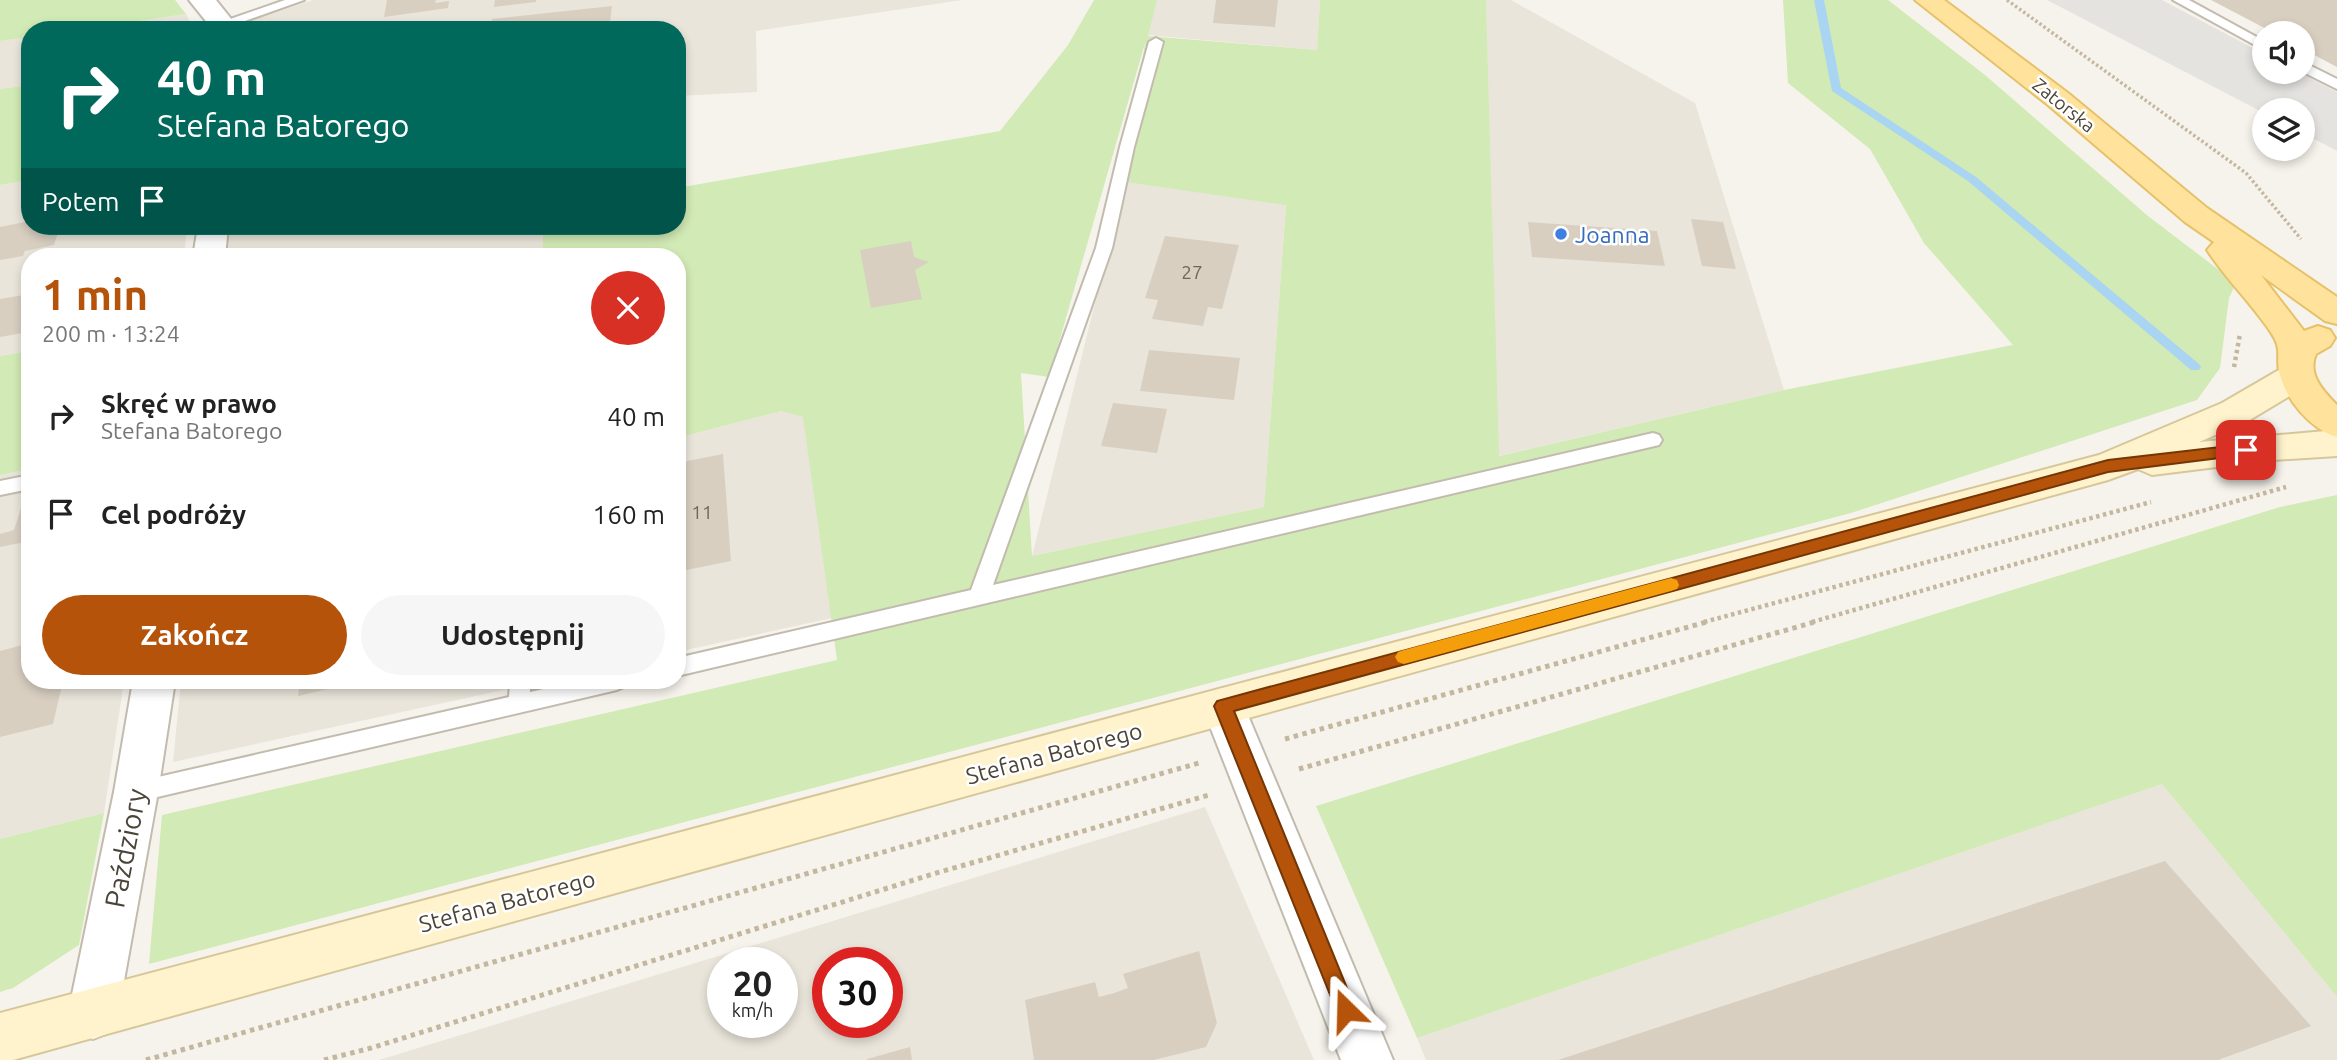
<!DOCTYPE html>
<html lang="pl">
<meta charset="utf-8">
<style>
body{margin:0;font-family:Ubuntu,sans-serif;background:#f6f6f6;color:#222;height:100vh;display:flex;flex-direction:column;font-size:26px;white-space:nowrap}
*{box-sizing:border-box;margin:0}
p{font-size:23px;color:#767676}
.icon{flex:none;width:38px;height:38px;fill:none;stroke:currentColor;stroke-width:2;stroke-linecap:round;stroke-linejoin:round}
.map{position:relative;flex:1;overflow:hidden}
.sheet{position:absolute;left:21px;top:248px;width:665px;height:441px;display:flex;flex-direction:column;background:#fff;border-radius:28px;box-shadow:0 4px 10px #0003}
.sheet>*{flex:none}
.banner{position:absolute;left:21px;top:21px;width:665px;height:214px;border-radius:28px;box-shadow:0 4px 10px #0003;background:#00695c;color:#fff;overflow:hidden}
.fabs{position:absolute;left:2252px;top:21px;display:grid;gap:14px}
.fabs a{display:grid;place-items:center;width:63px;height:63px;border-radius:50%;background:#fff;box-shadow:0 4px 10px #0003;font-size:35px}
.speed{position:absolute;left:707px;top:947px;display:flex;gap:14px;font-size:35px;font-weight:700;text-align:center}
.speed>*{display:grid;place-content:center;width:91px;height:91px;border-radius:50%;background:#fff;box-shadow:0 4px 10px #0003;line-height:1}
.speed small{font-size:18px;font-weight:400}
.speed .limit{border:10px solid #d22;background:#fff;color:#111}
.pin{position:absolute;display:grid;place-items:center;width:60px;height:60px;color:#fff;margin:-30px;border-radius:14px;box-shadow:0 4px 10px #0006}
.me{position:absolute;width:77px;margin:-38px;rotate:338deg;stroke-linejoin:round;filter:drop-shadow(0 0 5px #0008)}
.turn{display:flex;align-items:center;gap:24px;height:147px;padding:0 21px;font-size:32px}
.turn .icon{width:91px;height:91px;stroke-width:2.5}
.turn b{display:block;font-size:49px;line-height:60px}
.then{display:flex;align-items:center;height:66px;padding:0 21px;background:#0003;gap:14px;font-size:26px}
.round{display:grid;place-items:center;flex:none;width:74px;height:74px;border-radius:37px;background:#f6f6f6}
.overview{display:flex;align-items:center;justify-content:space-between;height:119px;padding:0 21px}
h1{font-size:42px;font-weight:600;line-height:52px;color:#b45309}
.cta{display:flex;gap:14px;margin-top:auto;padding:14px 21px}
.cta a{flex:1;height:80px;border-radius:42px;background:#b45309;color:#fff;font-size:28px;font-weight:600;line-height:80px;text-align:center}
.cta a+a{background:#f6f6f6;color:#222}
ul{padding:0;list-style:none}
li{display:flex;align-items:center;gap:21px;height:98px;padding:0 21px}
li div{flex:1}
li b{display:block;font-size:26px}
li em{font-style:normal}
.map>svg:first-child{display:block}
</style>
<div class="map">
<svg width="2337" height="1060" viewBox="0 0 2337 1060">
<rect width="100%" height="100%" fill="#f6f3ec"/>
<!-- residential -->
<g fill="#eae5da" fill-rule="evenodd">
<path d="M313,0H962L756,31L757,92L677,96V30H243V23Z"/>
<path d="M1157,0H1320L1317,50L1147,35Z"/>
<path d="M1486,0H1511L1695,103L1784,390L1498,456Z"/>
<path d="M186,14L194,30H78Z"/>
<path d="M30,37V85L0,89V41Z"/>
<path d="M30,180V226H187L184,257H30V351L0,356V185Z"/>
<path d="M1125,182L1286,204L1264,507L1032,556Z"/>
<path d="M227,226H543V257H224Z"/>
<path d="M781,411L804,417L832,618L677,652V438Z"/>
<path d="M30,469V681H124L104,813L0,839V475Z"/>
<path d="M181,681H544L173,762Z"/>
<path d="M2162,784L2337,997V1060H1426L1417,1038Z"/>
<path d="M1205,807L1314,1060H379ZM723,962H782V1022H723ZM828,962H887V1022H828Z"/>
</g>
<!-- green -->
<g fill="#d2eab5" fill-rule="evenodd">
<path d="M0,0H175L186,14L78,30H30V37L0,41Z"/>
<path d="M1094,0H1157L1148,36L1317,50L1320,0H1486L1499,456L1784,390L2013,345L1924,243L1870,149L1788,83L1783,0H1888L1985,75L2148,216L2236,283L2229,298L2220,368L2197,400L1851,513L149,964L162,815L837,660L803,417L781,411L677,438V257H543V226H677V188L1000,131L1068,45ZM1145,43L1125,182L1286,205L1264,507L1032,556L1021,373L1049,377Z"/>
<path d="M30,85V180L0,185V89Z"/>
<path d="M30,351V469L0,475V356Z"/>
<path d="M2337,495V997L2162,784L1417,1038L1316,806L2280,507Z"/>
<path d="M104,813L79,945L13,988L0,992V839Z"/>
</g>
<!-- parking -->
<path fill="#e5e3e0" d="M2047,0H2162L2264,54V72H2298L2337,92V151L2303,133V110H2264V113Z"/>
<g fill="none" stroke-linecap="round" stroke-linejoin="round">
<!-- stream -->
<path fill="#a9d4f2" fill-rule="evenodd" d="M1814,0H1824L1841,88L1976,177L2199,364L2201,367L2199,370H2191L1968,181L1832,91Z"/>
</g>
<!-- building -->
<g fill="#d8cfc1">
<path d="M387,0H436L435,3L449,1L448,8L384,17Z"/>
<path d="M495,0H536V2L494,7Z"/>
<path d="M1216,0H1278L1275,27L1213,23Z"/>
<path d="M2211,0H2337V67L2303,49V33H2274Z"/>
<path d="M612,6L610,22L546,30L545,26L490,30L492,19Z"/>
<path d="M1691,219L1723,222L1736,269L1702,266Z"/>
<path d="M30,221V226H60L54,245L25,251L23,256L0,260V227Z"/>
<path d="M1528,222L1657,231L1665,266L1532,257Z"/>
<path d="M1165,236L1239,245L1222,309L1208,307L1203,326L1152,319L1158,300L1145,298Z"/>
<path d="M911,241L914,257L929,262L915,270L922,299L871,308L860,250Z"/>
<path d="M30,294L28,332L0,337V299Z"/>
<path d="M1149,350L1240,358L1234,400L1140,391Z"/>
<path d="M1113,403L1167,409L1157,453L1101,446Z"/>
<path d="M723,454L731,561L677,572V463Z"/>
<path d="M30,489V541L0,547V534L14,530L27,490Z"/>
<path d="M30,643V681H63L53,724L0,737V651Z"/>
<path d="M300,681H358V682L298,696Z"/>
<path d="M2165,861L2311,1026L2218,1060H1558Z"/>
<path d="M1199,951L1217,1023L1206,1047L1154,1060H1034L1025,1000L1095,982L1099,997L1114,993L1128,988L1123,974Z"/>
<path d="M910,1047L912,1060H867V1059Z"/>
</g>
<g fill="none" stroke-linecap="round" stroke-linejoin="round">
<defs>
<g id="lane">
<path d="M285,0H304L228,27H218L216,24Z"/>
<path d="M2173,0H2189L2264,41V50Z"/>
<path d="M1156,38L1163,42L1134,147L1112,248L993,585L1653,433L1659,435L1662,440L1659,445L677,676V658L971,590L1096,248L1120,147L1149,42Z"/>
<path d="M2303,62L2337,79V89L2303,72Z"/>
<path d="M30,475V489L0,495V481Z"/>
<path d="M510,681H530V692L579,681H628L624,687L617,690L136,802L128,799L125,792L128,785L136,782L509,697Z"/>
</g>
<g id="street">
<path d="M189,0H216L240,30H213Z"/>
<path d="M198,226H228L225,257H193Z"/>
<path d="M133,681H175L158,792L118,1014L111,1032L93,1039L75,1032L68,1014L114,792Z"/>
<path d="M1223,688L1238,693L1244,706L1393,1060H1341L1202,706L1208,693Z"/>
</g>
<path id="secondary" d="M2296,364L2308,367L2313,376L2308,385L2248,421L2199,442L2337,430V456L2273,460L2152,475L2138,469L2108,480L13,1060H0V1013L2099,455L2222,403L2284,367Z"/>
<path id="primary" d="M1915,0H1944L2068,93L2207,208L2337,297V324L2325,321L2261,275L2304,331L2318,326L2330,330L2335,338L2330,346L2316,354C2307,374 2323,391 2337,405V437C2310,429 2285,399 2279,371C2276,353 2283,350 2270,331C2251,303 2226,279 2207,250L2214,242L2185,222L2048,105Z"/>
</defs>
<!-- lane casing -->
<use href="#lane" stroke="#c2bbae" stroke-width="4"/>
<!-- street casing -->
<use href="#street" stroke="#c2bbae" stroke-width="4"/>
<!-- secondary casing -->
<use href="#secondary" stroke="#d6c79b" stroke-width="4"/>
<!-- primary casing -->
<use href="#primary" stroke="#e6c16a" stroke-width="4"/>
<!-- path-far2 -->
<path stroke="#c4b79f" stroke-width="3.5" stroke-dasharray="2.5 2.5" stroke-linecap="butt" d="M2007,0L2246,173L2301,239"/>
<!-- path-far1 -->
<g stroke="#c4b79f" stroke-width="4.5" stroke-dasharray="3.5 3.5" stroke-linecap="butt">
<path d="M2234,367L2240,334"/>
<path d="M1704,622L2151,502"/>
<path d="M1812,622L2286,487"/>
</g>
<!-- path -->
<g stroke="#c4b79f" stroke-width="5" stroke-dasharray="4.5 4.5" stroke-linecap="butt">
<path d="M1285,739L1710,621"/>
<path d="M1299,769L1818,621"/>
<path d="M146,1060L1199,763"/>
<path d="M324,1060L371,1048L933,874L1209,795"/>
</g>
<!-- lane -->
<use href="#lane" fill="#fff" fill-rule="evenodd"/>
<!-- street -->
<use href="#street" fill="#fff" fill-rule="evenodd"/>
<!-- secondary -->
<use href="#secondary" fill="#fff3cd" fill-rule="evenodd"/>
<!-- primary -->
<use href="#primary" fill="#ffe39c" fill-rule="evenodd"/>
</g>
<!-- route -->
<path fill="#b45309" stroke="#753606" stroke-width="2" d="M2246,444L2253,450L2251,454L2108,472L1234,711L1356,1010L1353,1017L1346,1020L1339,1017L1214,706L1217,701L2108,460Z"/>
<!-- slow -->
<path fill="#f59e0b" d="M1671,578L1677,580L1679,585L1677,589L1671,591L1404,664L1398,662L1395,657L1398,652L1404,650Z"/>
<!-- markers -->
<circle fill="#3f7fe0" stroke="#fff" stroke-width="2.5" cx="1561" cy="234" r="7"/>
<g text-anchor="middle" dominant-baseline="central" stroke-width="5" stroke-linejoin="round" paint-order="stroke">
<!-- far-street labels -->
<g font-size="19" fill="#4b4439" stroke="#fff">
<text transform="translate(2064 105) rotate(39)">Zatorska</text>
</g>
<!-- number labels -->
<g font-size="19" fill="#6e675b">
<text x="1192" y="272">27</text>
<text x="702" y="512">11</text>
</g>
<!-- shop labels -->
<g font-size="23" fill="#366cbe" stroke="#fff" text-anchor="start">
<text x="1575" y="234">Joanna</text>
</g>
<!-- street labels -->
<g font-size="23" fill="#4b4439" stroke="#fff">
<text transform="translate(1054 753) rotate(-15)">Stefana Batorego</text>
<text transform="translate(507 901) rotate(-15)">Stefana Batorego</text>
</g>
<!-- near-street labels -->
<g font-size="28" fill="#4b4439" stroke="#fff">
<text transform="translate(125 848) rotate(-79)">Paździory</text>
</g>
</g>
</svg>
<div class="fabs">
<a><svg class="icon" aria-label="sound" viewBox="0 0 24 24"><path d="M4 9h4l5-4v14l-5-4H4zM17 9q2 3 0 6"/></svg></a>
<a><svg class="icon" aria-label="layers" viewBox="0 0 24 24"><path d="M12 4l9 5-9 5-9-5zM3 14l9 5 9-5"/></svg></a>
</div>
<div class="speed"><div>20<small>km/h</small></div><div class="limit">30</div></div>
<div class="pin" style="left:2246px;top:450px;background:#d93025"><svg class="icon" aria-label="arrive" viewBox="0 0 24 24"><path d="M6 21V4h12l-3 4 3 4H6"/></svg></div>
<svg class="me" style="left:1346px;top:1010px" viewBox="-20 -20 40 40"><path d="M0-17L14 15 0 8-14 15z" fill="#b45309" stroke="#fff" stroke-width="4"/></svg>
<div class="banner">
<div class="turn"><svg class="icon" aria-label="right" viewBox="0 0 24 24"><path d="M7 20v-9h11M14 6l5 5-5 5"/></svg><div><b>40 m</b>Stefana Batorego</div></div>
<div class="then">Potem<svg class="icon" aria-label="arrive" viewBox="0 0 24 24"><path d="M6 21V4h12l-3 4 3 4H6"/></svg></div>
</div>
<section class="sheet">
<div class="overview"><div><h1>1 min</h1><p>200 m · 13:24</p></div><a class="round" style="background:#d93025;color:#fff"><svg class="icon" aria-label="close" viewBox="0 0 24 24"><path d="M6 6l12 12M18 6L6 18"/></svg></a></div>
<ul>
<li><svg class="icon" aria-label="right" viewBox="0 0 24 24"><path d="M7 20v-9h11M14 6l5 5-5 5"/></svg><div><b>Skręć w prawo</b><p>Stefana Batorego</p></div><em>40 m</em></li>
<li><svg class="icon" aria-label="arrive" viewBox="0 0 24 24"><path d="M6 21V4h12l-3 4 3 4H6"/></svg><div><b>Cel podróży</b></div><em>160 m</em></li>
</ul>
<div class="cta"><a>Zakończ</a><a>Udostępnij</a></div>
</section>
</div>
